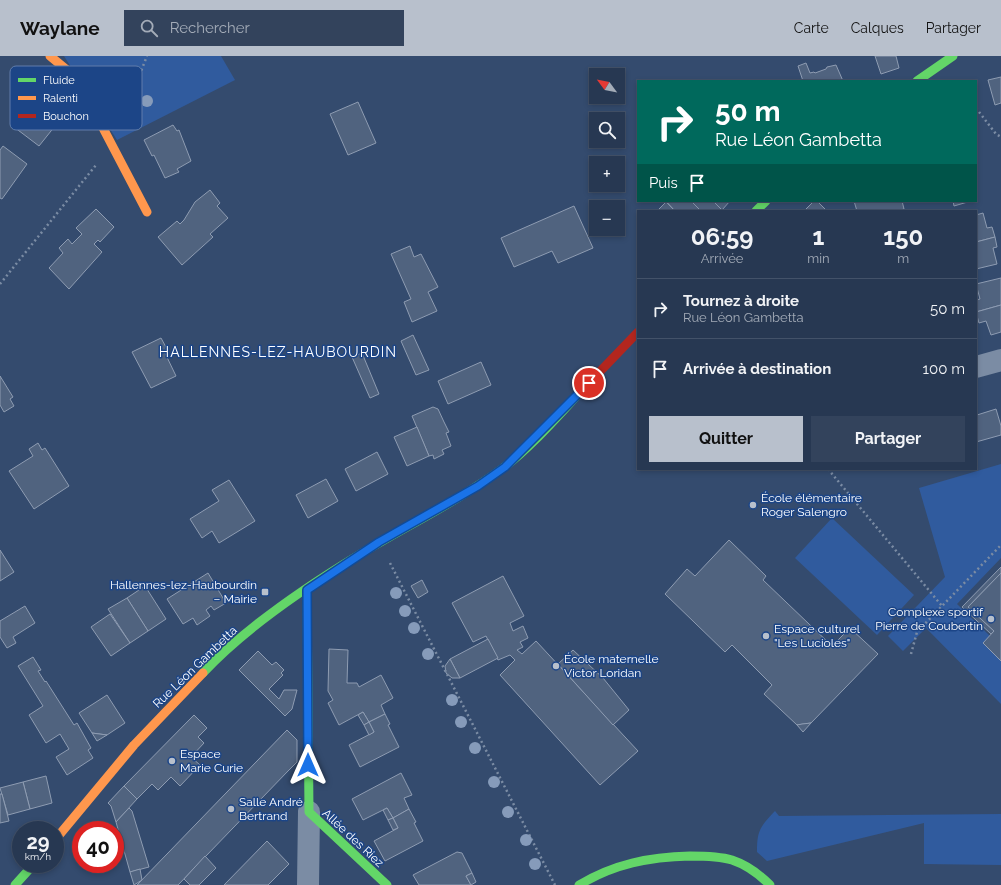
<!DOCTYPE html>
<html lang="fr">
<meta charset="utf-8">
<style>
body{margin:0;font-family:Raleway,sans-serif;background:#33435c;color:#f1f3f6;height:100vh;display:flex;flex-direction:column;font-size:15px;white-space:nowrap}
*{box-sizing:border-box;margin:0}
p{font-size:13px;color:#a4acb8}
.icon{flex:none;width:22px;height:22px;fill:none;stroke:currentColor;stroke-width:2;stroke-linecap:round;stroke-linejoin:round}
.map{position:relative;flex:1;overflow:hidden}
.details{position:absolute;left:637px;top:154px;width:340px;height:260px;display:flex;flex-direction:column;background:#273852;border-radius:0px;box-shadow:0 2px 6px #0003,0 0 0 1px #435269}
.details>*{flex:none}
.hud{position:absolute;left:637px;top:24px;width:340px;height:122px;border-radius:0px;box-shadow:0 2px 6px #0003,0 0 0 1px #435269;background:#00695c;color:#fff;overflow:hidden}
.needle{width:26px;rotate:302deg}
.fabs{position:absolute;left:589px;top:12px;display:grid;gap:8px}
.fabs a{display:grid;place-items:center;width:36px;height:36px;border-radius:0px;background:#273852;box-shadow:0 2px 6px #0003,0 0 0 1px #435269;font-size:20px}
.speed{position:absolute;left:12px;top:765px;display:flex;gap:8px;font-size:20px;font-weight:700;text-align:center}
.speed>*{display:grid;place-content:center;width:52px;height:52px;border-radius:50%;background:#273852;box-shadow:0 2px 6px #0003,0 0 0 1px #435269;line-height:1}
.speed small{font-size:10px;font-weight:400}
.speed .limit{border:6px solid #d22;background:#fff;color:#111}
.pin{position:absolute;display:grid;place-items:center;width:34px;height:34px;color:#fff;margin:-17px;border:2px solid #fff;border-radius:50%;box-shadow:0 1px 4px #0007}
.me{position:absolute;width:44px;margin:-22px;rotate:0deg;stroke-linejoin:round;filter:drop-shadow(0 0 3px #0008)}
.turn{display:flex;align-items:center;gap:14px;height:84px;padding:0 12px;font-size:18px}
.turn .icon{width:52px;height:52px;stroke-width:2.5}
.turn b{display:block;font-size:28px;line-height:34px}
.then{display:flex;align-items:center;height:38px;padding:0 12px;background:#0003;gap:8px;font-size:15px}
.eta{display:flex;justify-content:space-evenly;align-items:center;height:68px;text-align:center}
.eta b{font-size:24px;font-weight:700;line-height:28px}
.action{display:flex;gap:8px;margin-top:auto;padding:8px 12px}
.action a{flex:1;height:46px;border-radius:0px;background:#b8c0cc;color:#111;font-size:16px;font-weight:700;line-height:46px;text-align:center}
.action a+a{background:#33435c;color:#f1f3f6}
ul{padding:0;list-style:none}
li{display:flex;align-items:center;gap:12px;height:60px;padding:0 12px;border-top:1px solid #435269}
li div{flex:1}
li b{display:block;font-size:15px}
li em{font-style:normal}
header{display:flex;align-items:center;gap:24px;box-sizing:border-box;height:56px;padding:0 20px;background:#b8c0cc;color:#111}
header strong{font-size:19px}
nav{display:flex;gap:22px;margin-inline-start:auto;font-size:14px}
.search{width:280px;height:36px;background:#33435c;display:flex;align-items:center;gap:10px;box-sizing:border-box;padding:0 14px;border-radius:0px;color:#a4acb8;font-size:15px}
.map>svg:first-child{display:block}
</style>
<header>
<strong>Waylane</strong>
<div class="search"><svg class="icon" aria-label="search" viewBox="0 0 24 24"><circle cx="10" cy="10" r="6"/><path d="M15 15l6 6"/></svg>Rechercher</div>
<nav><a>Carte</a><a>Calques</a><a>Partager</a></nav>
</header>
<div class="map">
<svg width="1001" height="829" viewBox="0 0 1001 829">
<rect width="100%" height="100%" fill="#344b6e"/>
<!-- green -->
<g fill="#305b9e">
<path d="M64,0H221L235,24L117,84Z"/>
<path d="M1001,408V502L957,548L990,580L983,587L1001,605V648L926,572L903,595L888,580L945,521L919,432Z"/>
<path d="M832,462L914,539L877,579L795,502Z"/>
<path d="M775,755L779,760L1001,758V809L924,808V767L767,805L757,796C757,774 760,771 775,755Z"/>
</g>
<!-- building -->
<g fill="#50637f" stroke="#8e9cb2">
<path d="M875,0H896L899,12L881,18Z"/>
<path d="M806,7L810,17L814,16L815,17L826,13L827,11L836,9L843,25H803L798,10Z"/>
<path d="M1001,21V47L995,49L988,24Z"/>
<path d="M40,43L63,60L39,90L14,71L25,58L29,61L33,56L31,54Z"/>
<path d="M358,46L376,87L348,99L330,58Z"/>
<path d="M173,69L177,75L179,74L191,105L177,113L179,116L165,122L154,99L152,100L144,84Z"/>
<path d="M3,90L27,108L2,143L0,142V94Z"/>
<path d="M210,134L220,147L217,150L228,162L210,178L213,181L182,209L158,181L177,165L180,168L184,164L195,146Z"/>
<path d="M666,145H691L701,155H675Z"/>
<path d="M691,145H713L722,154L701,155Z"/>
<path d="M713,145H730L722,154Z"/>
<path d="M814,145H817L827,155H804Z"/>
<path d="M854,145H902L904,153L897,155H857Z"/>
<path d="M953,145H971L954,150Z"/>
<path d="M666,146L675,155H661L659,153Z"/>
<path d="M574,150L593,192L558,207L552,195L514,211L501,182Z"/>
<path d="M96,153L114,171L100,186L98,184L94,188L102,196L69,233L49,212L63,197L59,192L68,183L72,188L82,178L76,172Z"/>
<path d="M983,157L987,172L992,171L995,181L976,186V159Z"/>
<path d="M995,181L997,191L993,192L997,208L976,213V186Z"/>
<path d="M410,190L414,201L421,198L438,231L428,236L437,255L412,266L404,246L411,243L391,198Z"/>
<path d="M1001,222V249L976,256V244L980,243L976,228Z"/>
<path d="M1001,249V276L991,279L986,265L979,267L976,256Z"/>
<path d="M413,279L429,314L416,319L401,285Z"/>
<path d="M161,282L167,293L164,295L176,320L151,332L132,296Z"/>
<path d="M362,297L379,338L370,342L352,301Z"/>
<path d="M481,306L491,329L448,348L438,325Z"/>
<path d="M0,320L13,341L10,343L14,350L4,356L0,349Z"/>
<path d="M433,351L438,353L444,366L449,376L446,377L451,390L442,394L444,398L434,403L433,399L429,400L412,360Z"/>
<path d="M976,353L977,359L996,353L1001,370V379L976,386Z"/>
<path d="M417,371L429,400L407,410L394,381Z"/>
<path d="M38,387L42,394L45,392L69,430L34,453L9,415L33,400L29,393Z"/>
<path d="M377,396L388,418L356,435L345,413Z"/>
<path d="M326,423L338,445L308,462L296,439Z"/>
<path d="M229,424L255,465L219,487L212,475L202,482L190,463L219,445L212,434Z"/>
<path d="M729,484L766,520L763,524L832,590L850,572L878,598L811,667L797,669L764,638L772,629L732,589L725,596L665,538L687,513L695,520Z"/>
<path d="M0,494L14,516L0,525Z"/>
<path d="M1001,511V517L968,551L994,575L991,578L962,551Z"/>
<path d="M208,517L226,547L214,554L211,550L206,554L210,560L197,569L193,562L183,568L167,543Z"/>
<path d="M1001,517V605L983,587L994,575L968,551Z"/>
<path d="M503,520L524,560L510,567L513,575L523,570L528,582L520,586L523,591L517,594L522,598L536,585L638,695L600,729L500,619L515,604L510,599L498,604L486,580L473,586L452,547Z"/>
<path d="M422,524L428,536L418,542L411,530Z"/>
<path d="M145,530L166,563L148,575L127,542Z"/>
<path d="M127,542L148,575L130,587L108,553Z"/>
<path d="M25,550L35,567L13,581L16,587L7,592L0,581V565Z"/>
<path d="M110,558L130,587L111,600L91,571Z"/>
<path d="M488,583L498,602L460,622L450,603Z"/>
<path d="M329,593L348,594L347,627H357L359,631L381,619L393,642L381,649L385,658L369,666L363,656L339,669L328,647L333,644L328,635Z"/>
<path d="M573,594L603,622L629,654L613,669L558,608Z"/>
<path d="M258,595L272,609L276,606L284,614L281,617L283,619L269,633L279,643L284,634H297L292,653L285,660L239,614Z"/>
<path d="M33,601L41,614L38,615L45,626L46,625L74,669L77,667L91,692L88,694L93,702L67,719L56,701L69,693L60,678L46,687L29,659L43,650L18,610Z"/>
<path d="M450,603L460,622H452L446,617L445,610Z"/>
<path d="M107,639L125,667L107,679L92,677L79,657Z"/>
<path d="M363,656L369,666L364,669L358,659Z"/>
<path d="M385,658L390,668L388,669L399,691L360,711L349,689L374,676L369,666Z"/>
<path d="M194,659L207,672L198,681L204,687L191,701L200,709L180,730L171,721L158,734L152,728L137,743L124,730Z"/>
<path d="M369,666L374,676L369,679L364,669Z"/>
<path d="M811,667L803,676L797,669L802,668Z"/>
<path d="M287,674L297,684V706L288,715L178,829H137Z"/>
<path d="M92,677L107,679L97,685Z"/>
<path d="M401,717L412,739L404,742L409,753L393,762L387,752L363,764L352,743Z"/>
<path d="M46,720L52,747L30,753L23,726Z"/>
<path d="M23,726L30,753L8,759L0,732Z"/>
<path d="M124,730L137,743L116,766L111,750L108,747Z"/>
<path d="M0,738H2L9,765L0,767Z"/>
<path d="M129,752L132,755L149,811L130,816L116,766Z"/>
<path d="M387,752L393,762L388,764L383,754Z"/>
<path d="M409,753L416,766L414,767L423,785L385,805L374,785L398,772L393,762Z"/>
<path d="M393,762L398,772L393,774L388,764Z"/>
<path d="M267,785L289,808L268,829H224Z"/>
<path d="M457,796L462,797L472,817L466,820L471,829H419L413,819Z"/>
<path d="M205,800L216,812L199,829H190L184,823Z"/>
<path d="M140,813L142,824L134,829L130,816Z"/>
<path d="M472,817L476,826L471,829L466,820Z"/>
</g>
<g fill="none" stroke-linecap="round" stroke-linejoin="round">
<!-- path -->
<g stroke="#7b8ca4" stroke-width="2.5" stroke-dasharray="2 3" stroke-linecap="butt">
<path d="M976,52L996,78L1001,81"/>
<path d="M123,61L147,0"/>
<path d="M0,228L96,109"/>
<path d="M828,413L942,550"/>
<path d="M390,507L555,829"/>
<path d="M911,598L917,576L1001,489"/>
</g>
<!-- street -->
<g stroke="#7b8ca4" stroke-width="22">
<path d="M976,311L1001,304"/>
<path d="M308,829L309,756"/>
</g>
<!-- fast -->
<g stroke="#63d668" stroke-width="9">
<path d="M917,25L953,0"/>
<path d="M756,155L766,145"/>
<path d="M307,534L309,756L387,829"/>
<path d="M203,617C244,573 306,531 357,500C406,470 457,446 503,412C533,390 561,356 587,329"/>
<path d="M15,829L34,808"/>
<path d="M579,829C614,808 649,801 690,800C704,800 719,800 732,804C747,809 759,818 770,829"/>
</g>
<!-- slow -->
<g stroke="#ff974d" stroke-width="9">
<path d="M50,0L73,19L81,30L147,156"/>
<path d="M55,784L134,689L203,617"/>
</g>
<!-- jam -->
<path stroke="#b3261e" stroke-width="9" d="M587,329L638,276"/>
</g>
<!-- trees -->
<g fill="#869bba">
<circle cx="147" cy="45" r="6"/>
<circle cx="396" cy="537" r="6"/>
<circle cx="405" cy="555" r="6"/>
<circle cx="414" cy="572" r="6"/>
<circle cx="428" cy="598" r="6"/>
<circle cx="452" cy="644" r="6"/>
<circle cx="461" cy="666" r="6"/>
<circle cx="475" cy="692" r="6"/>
<circle cx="494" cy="726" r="6"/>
<circle cx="508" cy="756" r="6"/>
<circle cx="526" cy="784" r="6"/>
<circle cx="535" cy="808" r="6"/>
</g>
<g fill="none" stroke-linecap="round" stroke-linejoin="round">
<defs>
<path id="route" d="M308,709L307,534L379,486L478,430L505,411L589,327"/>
</defs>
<!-- route casing -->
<use href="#route" stroke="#114b97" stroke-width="10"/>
<!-- route -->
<use href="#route" stroke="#1a73e8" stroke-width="7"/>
</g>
<!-- markers -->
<g fill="#b8c0cc" stroke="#1c4587" stroke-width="1.5">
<circle cx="753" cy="449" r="4"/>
<rect x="261" y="532" width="8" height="8" rx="2"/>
<circle cx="991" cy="563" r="4"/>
<circle cx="766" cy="580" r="4"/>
<circle cx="556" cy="610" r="4"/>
<circle cx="172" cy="705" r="4"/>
<circle cx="231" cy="753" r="4"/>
</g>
<g text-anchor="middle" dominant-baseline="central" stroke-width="3" stroke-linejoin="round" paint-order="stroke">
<!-- poi labels -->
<g font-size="12" fill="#fff" stroke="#1c4587" text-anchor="start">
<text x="761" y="442">École élémentaire<tspan x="761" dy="14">Roger Salengro</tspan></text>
<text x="257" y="529" text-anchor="end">Hallennes-lez-Haubourdin<tspan x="257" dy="14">– Mairie</tspan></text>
<text x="983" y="556" text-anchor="end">Complexe sportif<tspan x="983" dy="14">Pierre de Coubertin</tspan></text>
<text x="774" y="573">Espace culturel<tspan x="774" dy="14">"Les Lucioles"</tspan></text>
<text x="564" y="603">École maternelle<tspan x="564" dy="14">Victor Loridan</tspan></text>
<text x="180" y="698">Espace<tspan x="180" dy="14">Marie Curie</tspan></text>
<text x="239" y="746">Salle André<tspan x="239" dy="14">Bertrand</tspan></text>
</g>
<!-- street labels -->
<g font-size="12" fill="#fff" stroke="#1c4587">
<text transform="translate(195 611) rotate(-44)">Rue Léon Gambetta</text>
<text transform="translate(353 782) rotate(43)">Allée des Riez</text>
</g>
<!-- quarter labels -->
<g font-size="14" letter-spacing="1" fill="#fff" stroke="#1c4587">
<text x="278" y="296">HALLENNES-LEZ-HAUBOURDIN</text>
</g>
</g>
<!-- legend -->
<rect x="10" y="10" width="132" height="64" rx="6" fill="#1c4587" stroke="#607dab" stroke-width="1"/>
<rect x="18" y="22" width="18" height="4" fill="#63d668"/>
<rect x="18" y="40" width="18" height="4" fill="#ff974d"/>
<rect x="18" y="58" width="18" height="4" fill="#b3261e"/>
<g font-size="11" fill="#fff">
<text x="43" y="28">Fluide</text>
<text x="43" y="46">Ralenti</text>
<text x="43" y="64">Bouchon</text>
</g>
</svg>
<div class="fabs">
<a><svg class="needle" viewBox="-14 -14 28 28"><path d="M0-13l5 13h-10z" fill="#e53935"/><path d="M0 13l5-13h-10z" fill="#a4acb8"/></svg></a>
<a><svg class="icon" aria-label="search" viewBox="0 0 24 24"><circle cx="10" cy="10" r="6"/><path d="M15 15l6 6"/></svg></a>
<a>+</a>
<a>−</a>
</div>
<div class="speed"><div>29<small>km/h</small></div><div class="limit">40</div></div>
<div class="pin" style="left:589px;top:327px;background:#d93025"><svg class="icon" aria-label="arrive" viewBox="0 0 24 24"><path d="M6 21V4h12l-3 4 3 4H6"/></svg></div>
<svg class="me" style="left:308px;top:709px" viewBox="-20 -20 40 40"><path d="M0-17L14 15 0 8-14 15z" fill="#1a73e8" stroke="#fff" stroke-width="4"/></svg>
<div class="hud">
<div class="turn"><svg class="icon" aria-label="right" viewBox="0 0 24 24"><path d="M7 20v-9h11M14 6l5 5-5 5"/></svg><div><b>50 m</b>Rue Léon Gambetta</div></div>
<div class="then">Puis<svg class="icon" aria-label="arrive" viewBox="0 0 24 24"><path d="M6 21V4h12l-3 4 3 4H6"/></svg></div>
</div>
<section class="details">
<div class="eta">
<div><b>06:59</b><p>Arrivée</p></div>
<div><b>1</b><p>min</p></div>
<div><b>150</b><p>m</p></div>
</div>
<ul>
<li><svg class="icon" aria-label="right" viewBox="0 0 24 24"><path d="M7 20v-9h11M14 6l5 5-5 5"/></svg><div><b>Tournez à droite</b><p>Rue Léon Gambetta</p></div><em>50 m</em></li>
<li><svg class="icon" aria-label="arrive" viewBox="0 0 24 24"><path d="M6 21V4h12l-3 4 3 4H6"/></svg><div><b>Arrivée à destination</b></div><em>100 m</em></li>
</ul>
<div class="action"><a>Quitter</a><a>Partager</a></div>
</section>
</div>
